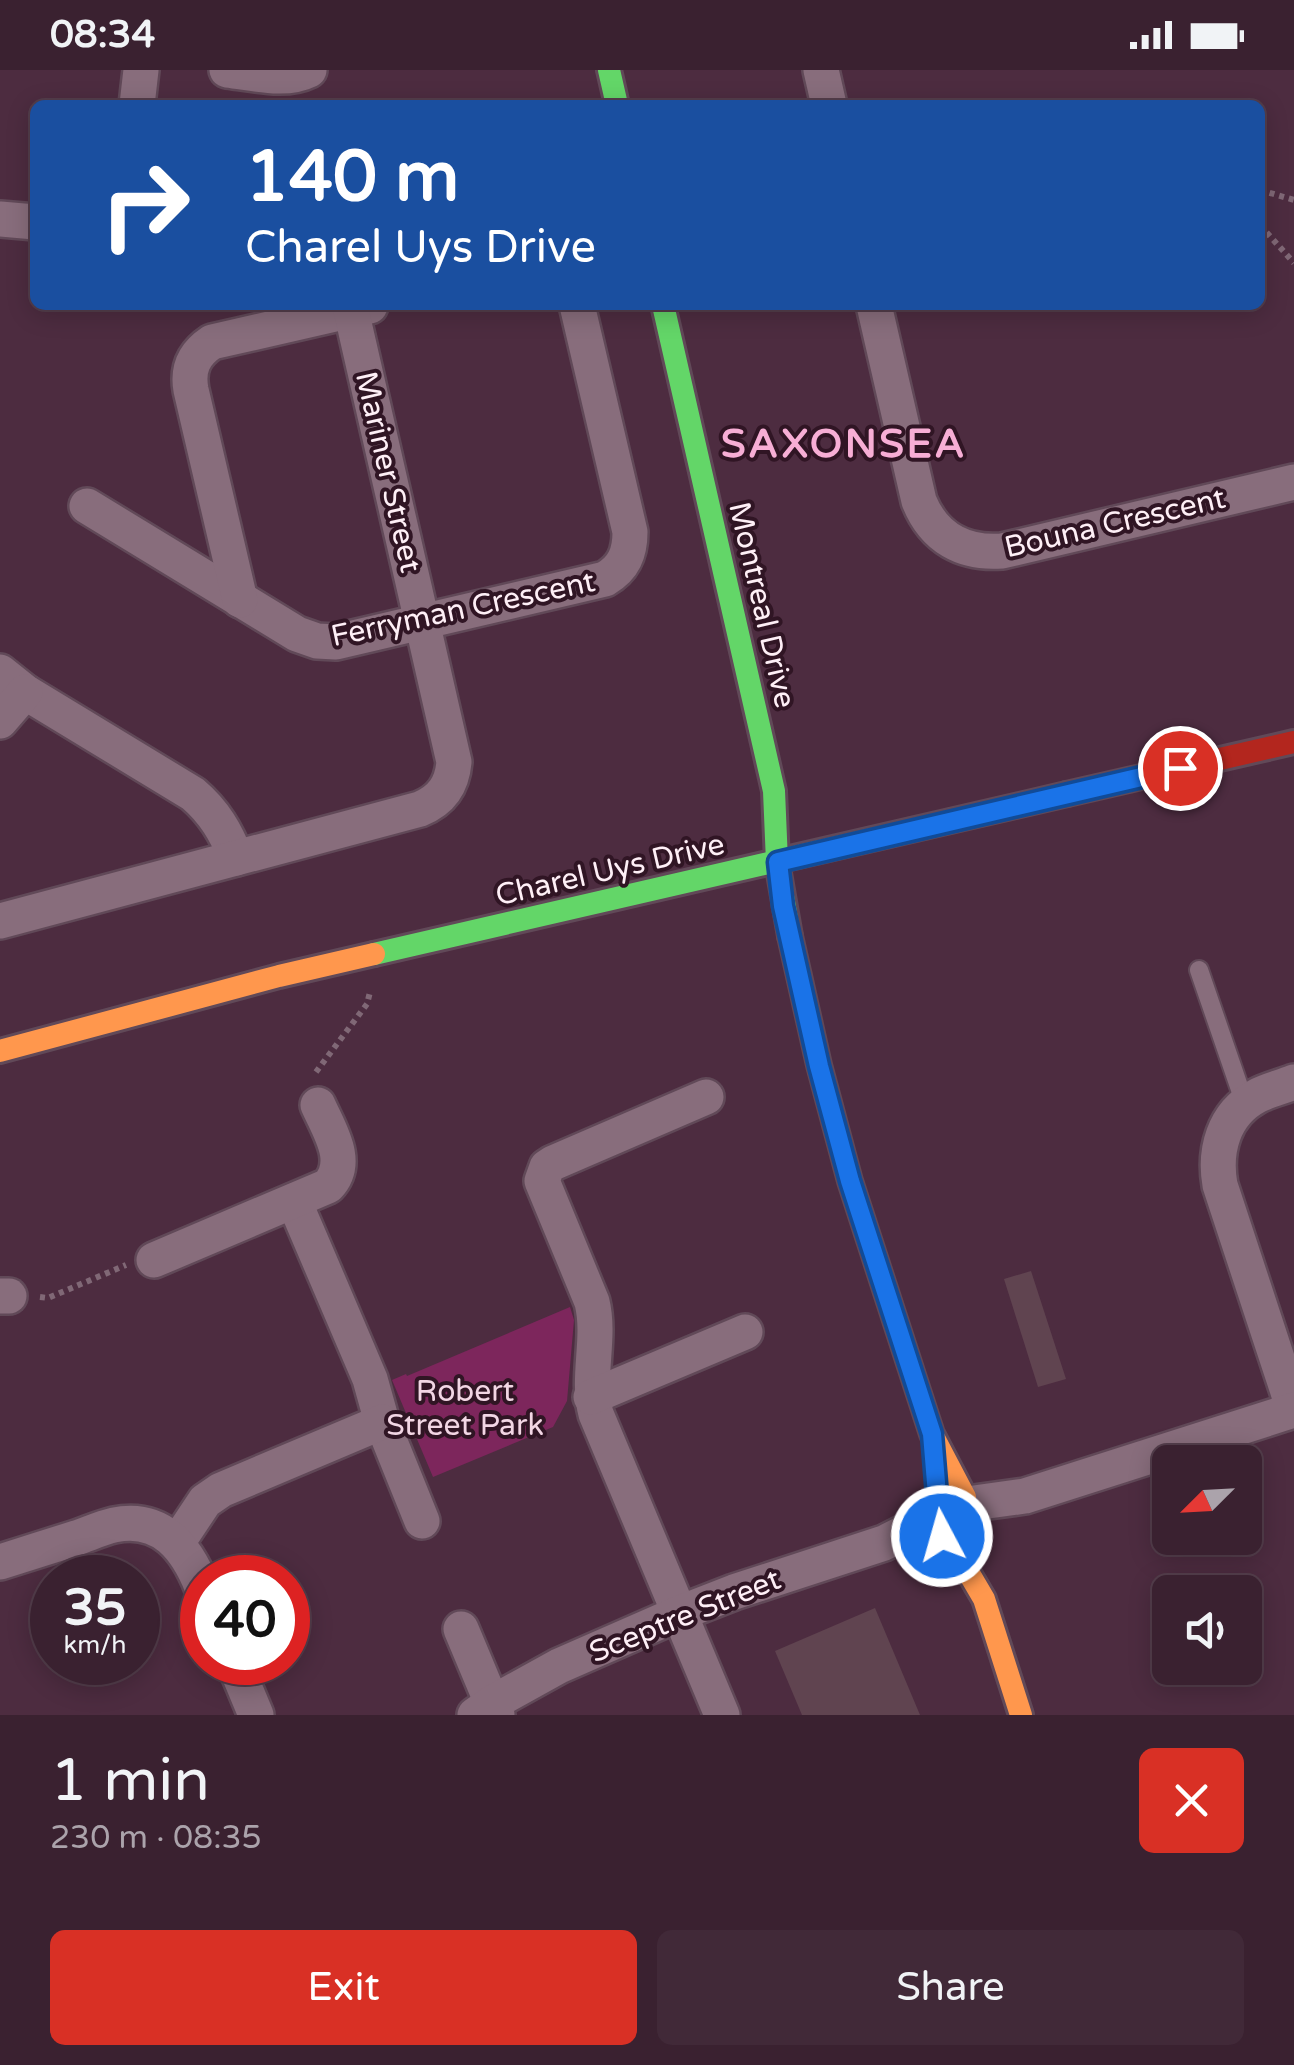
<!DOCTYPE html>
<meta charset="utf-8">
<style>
body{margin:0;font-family:"Varela Round",sans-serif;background:#412938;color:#f1f3f6;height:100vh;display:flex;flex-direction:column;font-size:38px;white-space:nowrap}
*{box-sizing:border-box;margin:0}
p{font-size:32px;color:#aba3ab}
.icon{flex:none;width:55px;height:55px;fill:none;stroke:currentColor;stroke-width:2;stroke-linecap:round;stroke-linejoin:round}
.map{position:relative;height:1645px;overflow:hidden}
.panel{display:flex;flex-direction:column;background:#3a2130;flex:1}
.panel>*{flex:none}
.hud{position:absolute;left:30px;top:30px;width:1235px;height:210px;border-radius:15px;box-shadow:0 5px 25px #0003,0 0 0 2px #543e4c;background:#1a4fa0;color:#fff;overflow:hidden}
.needle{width:65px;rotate:246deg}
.controls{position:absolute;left:1152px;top:1375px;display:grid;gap:20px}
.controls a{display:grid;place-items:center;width:110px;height:110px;border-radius:15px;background:#3a2130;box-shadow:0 5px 25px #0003,0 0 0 2px #543e4c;font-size:50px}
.speed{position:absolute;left:30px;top:1485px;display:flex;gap:20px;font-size:50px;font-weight:700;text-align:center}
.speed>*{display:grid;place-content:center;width:130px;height:130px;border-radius:50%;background:#3a2130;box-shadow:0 5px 25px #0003,0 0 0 2px #543e4c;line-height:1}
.speed small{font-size:25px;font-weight:400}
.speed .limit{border:15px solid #d22;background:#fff;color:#111}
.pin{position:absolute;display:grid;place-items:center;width:85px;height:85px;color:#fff;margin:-42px;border:5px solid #fff;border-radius:50%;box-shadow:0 2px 10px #0007}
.me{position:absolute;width:110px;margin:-55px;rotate:354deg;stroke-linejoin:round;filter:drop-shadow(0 0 8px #0008)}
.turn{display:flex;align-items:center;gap:35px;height:210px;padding:0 50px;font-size:45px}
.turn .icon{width:130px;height:130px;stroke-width:2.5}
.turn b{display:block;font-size:70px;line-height:85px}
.round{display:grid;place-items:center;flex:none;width:105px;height:105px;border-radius:15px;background:#412938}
.head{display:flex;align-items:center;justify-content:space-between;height:170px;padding:0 50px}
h1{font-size:60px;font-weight:600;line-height:75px}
.action{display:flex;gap:20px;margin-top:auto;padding:20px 50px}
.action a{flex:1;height:115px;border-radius:15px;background:#d93025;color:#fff;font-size:40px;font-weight:600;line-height:115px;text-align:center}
.action a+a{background:#412938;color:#f1f3f6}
.status{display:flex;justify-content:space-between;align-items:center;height:70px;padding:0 50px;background:#3a2130;direction:ltr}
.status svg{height:28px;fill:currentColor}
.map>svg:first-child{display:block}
</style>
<div class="status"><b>08:34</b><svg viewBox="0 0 49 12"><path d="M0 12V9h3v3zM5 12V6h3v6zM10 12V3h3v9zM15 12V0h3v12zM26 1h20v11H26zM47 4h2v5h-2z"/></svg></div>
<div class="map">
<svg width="1294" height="1645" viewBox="0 0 1294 1645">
<rect width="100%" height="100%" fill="#4d2c40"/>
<!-- green -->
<path fill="#7d265c" d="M570,1237L574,1250L567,1331L553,1357L433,1407L392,1310L406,1304L407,1306Z"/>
<!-- building -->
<g fill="#604450">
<path d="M1031,1201L1066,1309L1038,1317L1004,1209Z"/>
<path d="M875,1538L920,1645H802L775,1581Z"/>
</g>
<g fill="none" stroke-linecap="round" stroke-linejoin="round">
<defs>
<path id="lane" d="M1199,900L1245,1034"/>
<g id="street">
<path d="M227,0C254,3 285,12 309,0"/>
<path d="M821,0L829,35"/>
<path d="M137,35L141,0"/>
<path d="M0,149L35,152"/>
<path d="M874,235L919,431C934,468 963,484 1002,481L1294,412"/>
<path d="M87,436L297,564L317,571L336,572L605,509C624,498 630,483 630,462L577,235"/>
<path d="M240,530L191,320C187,298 194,284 212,272L370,236"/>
<path d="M0,602L25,622L193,724C214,742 226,762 236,788"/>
<path d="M0,651L25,622"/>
<path d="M0,851L420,739C442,730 452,715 454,692L351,240"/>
<path d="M1294,1012C1282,1017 1268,1020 1257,1026C1223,1044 1214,1081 1220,1115L1294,1340"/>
<path d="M706,1027L553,1093L547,1097L542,1111L592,1232C601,1269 586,1307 596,1344L722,1645"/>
<path d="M294,1131L370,1309L382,1352L422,1451"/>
<path d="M154,1190L328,1116C351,1092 329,1060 318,1035"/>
<path d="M0,1226H9"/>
<path d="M591,1327L745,1262"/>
<path d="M974,1433L1025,1426L1294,1340"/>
<path d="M177,1473L205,1431L221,1420L382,1352"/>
<path d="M0,1492C25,1484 51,1476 76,1468C88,1464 101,1458 114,1455C162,1445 187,1479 202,1517"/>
<path d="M461,1559L497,1645"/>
<path d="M234,1592L256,1645"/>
<path d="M475,1645L492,1633L559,1596L680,1543L734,1522L884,1473L935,1447"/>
</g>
<g id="fast">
<path d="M609,0L617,35"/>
<path d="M663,235L774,721L777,792L790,866"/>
<path d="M374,884L1067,724"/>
</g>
<g id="slow">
<path d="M790,866L819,995L850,1111L932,1364L965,1427"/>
<path d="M0,981L279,906L374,884"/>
<path d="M950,1471L984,1529L1021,1645"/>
</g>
<path id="jam" d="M1067,724L1294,672"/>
</defs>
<!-- lane casing -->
<use href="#lane" stroke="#614958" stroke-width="22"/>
<!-- street casing -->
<use href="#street" stroke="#614958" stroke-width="40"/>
<!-- fast casing -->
<use href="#fast" stroke="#614958" stroke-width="28"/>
<!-- slow casing -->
<use href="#slow" stroke="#614958" stroke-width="28"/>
<!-- jam casing -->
<use href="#jam" stroke="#614958" stroke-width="28"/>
<!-- path -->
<g stroke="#806876" stroke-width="6" stroke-dasharray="5 5" stroke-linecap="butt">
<path d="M1260,120L1294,130"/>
<path d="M1260,155L1294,193"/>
<path d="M316,1002L367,934L370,922"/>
<path d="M40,1227L48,1228L126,1195"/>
</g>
<!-- lane -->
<use href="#lane" stroke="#886d7c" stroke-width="18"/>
<!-- street -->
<use href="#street" stroke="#886d7c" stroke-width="35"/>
<!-- fast -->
<use href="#fast" stroke="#63d668" stroke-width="22"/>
<!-- slow -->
<use href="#slow" stroke="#ff974d" stroke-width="22"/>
<!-- jam -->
<use href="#jam" stroke="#b3261e" stroke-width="22"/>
</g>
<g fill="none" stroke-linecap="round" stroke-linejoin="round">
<defs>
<path id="route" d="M942,1466C935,1455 934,1449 938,1437L932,1364L850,1111L819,996L783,836L778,792L1180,698"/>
</defs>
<!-- route casing -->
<use href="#route" stroke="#114b97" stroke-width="25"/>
<!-- route -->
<use href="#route" stroke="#1a73e8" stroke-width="18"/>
</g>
<g text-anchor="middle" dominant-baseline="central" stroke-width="8" stroke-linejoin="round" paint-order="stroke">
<!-- street labels -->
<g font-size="30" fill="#feeff6" stroke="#301524">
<text transform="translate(388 402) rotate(77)">Mariner Street</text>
<text transform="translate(1115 453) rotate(-13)">Bouna Crescent</text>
<text transform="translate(762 535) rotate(77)">Montreal Drive</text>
<text transform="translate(463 539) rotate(-12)">Ferryman Crescent</text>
<text transform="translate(610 800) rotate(-13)">Charel Uys Drive</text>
<text transform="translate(685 1546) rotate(-22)">Sceptre Street</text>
</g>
<!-- park labels -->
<g font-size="30" fill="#f2d6e4" stroke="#301524">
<text x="465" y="1321">Robert<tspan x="465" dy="34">Street Park</tspan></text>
</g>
<!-- district labels -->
<g font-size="40" font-weight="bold" letter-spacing="2.5" fill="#f7aed5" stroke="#301524">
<text x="844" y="374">SAXONSEA</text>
</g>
</g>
</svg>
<div class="controls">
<a><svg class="needle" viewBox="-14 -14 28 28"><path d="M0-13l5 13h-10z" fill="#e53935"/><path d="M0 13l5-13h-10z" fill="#aba3ab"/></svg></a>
<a><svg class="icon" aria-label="sound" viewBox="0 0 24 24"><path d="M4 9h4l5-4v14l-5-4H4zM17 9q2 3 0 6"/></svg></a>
</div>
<div class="speed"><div>35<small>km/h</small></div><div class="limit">40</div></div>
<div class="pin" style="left:1180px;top:698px;background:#d93025"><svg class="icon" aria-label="arrive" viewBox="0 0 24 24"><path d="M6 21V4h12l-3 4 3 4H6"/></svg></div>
<svg class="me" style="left:942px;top:1466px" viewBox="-20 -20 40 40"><circle r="17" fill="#1a73e8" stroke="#fff" stroke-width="3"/><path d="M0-11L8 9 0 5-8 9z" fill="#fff"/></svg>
<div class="hud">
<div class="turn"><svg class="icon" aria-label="right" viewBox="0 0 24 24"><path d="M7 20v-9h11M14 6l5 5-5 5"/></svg><div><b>140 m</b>Charel Uys Drive</div></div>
</div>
</div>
<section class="panel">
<div class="head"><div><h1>1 min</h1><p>230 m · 08:35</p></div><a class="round" style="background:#d93025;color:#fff"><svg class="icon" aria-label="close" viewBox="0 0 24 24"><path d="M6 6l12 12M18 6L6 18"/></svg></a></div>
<div class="action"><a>Exit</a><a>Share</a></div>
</section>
